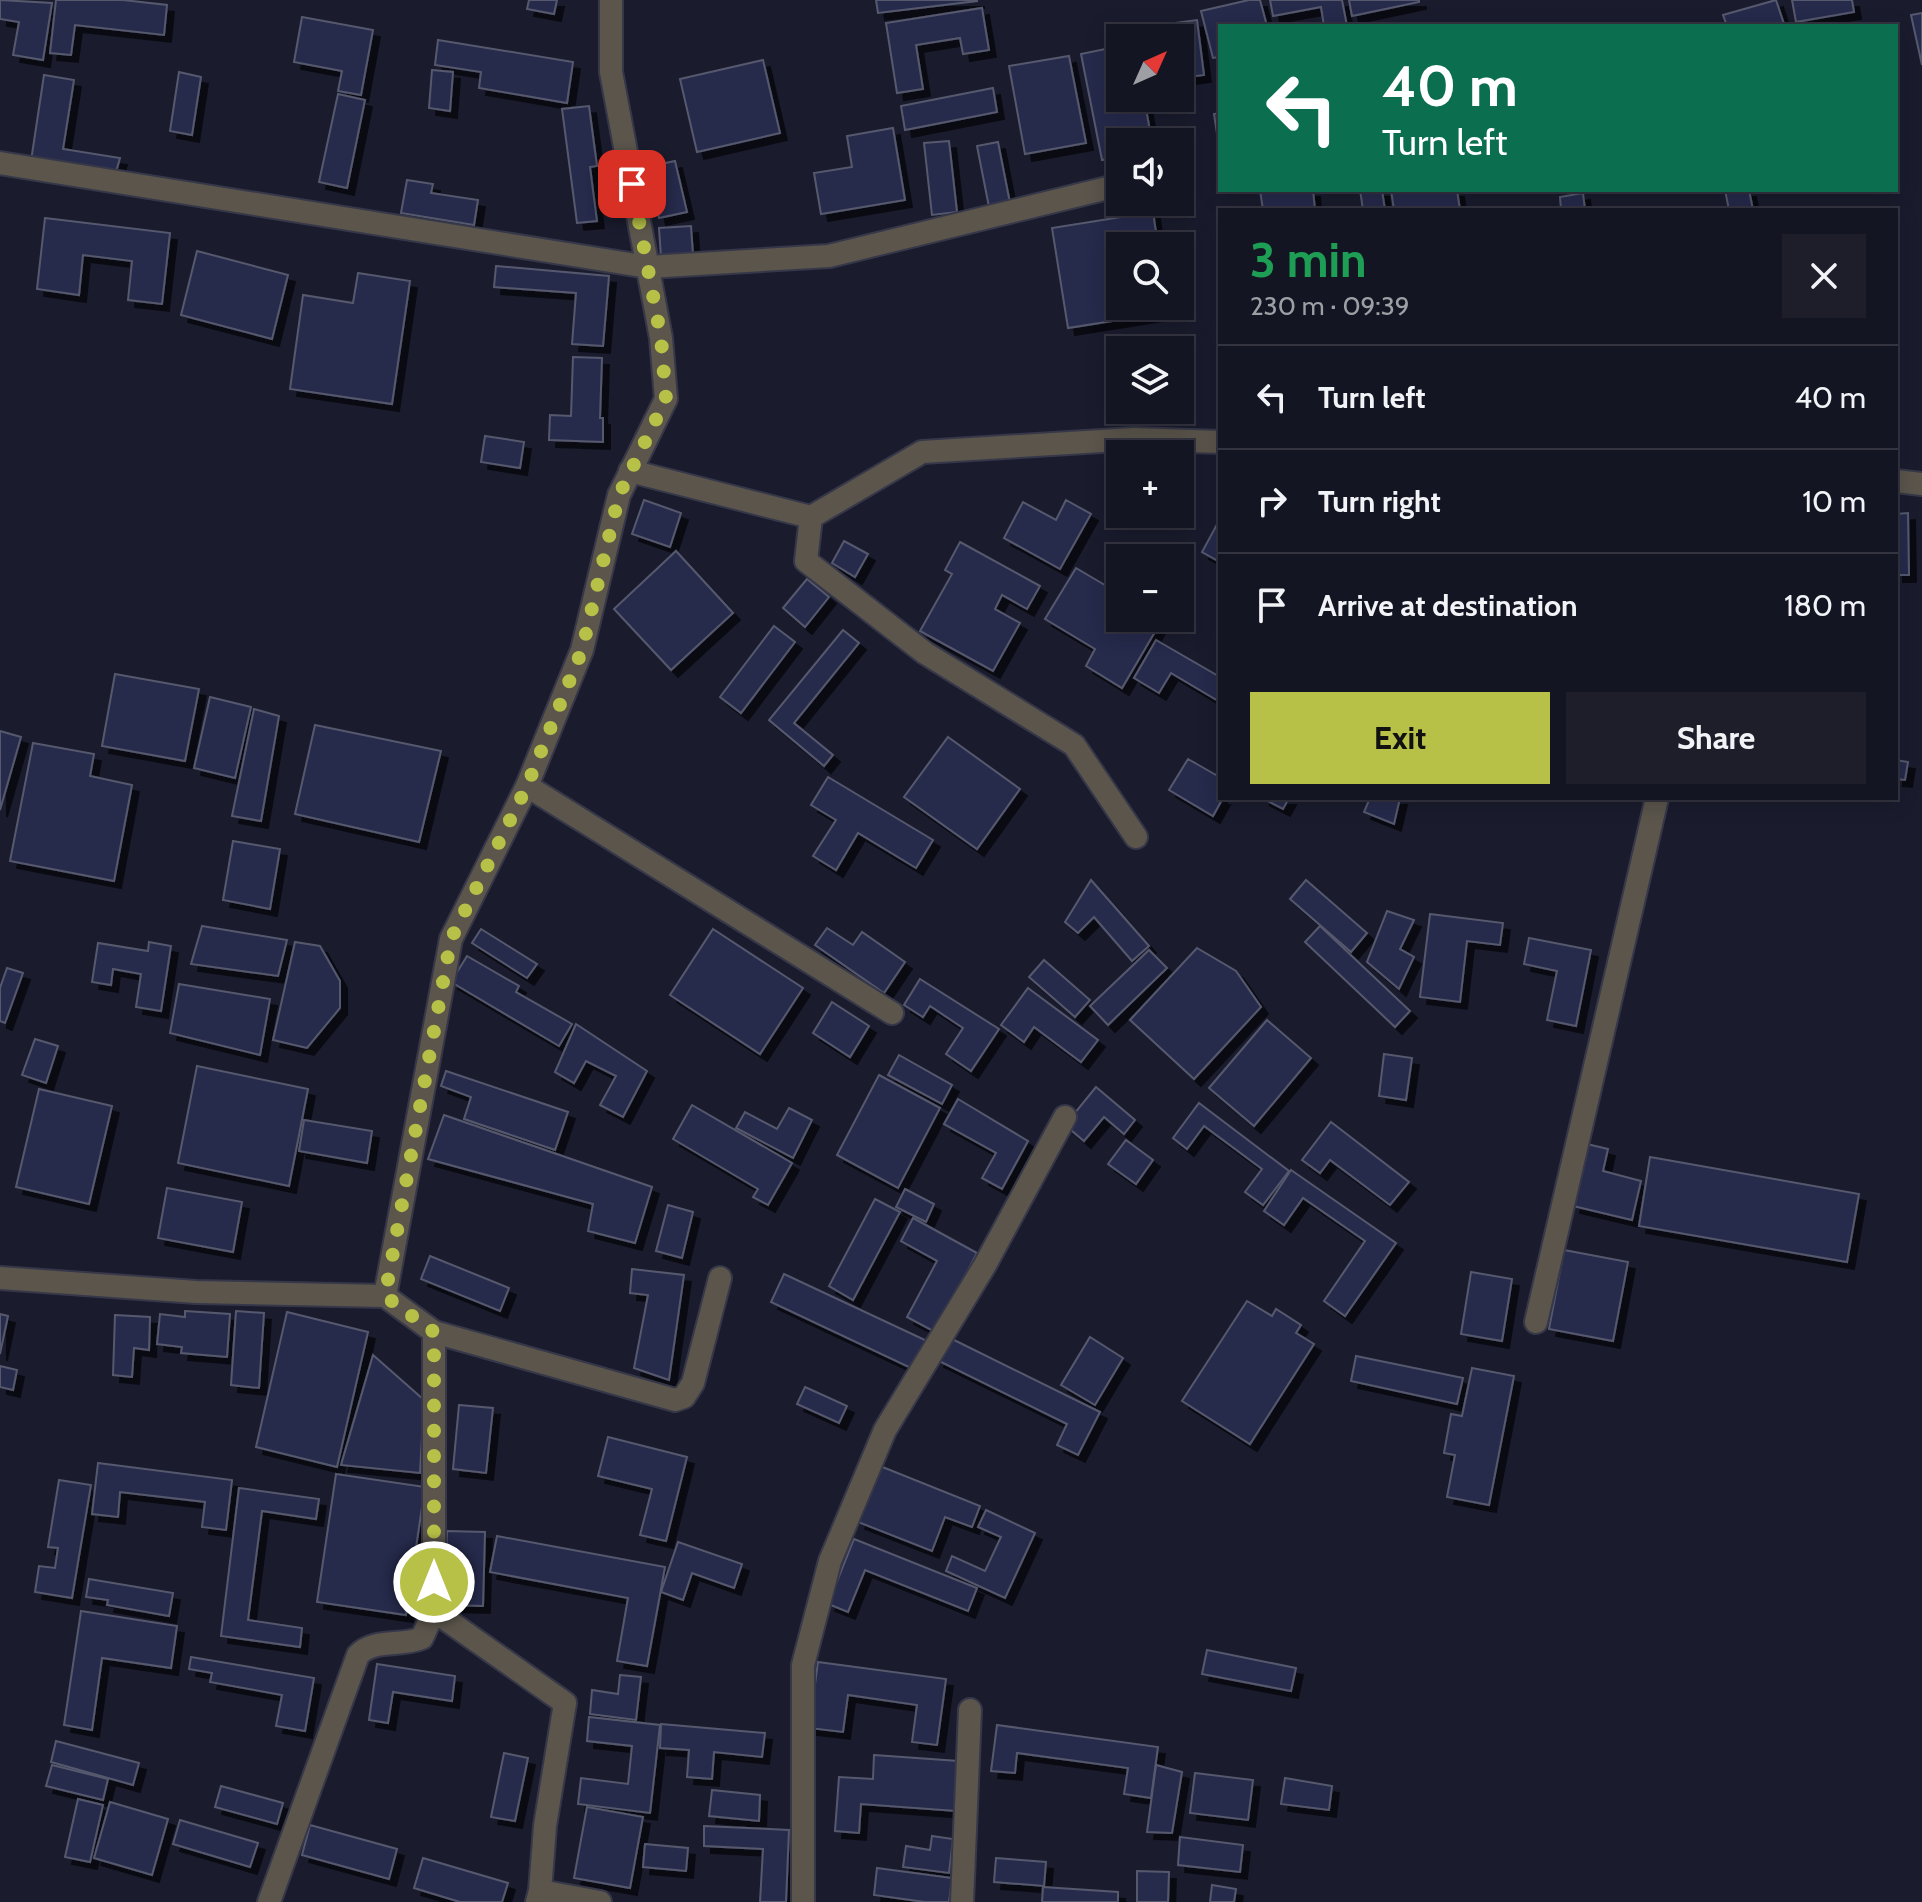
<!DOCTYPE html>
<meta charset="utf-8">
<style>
body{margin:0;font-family:Cabin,sans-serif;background:#1d1e2a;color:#f1f3f6;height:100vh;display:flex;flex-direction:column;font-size:30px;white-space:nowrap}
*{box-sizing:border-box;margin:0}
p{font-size:26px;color:#9d9fa5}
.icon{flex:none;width:44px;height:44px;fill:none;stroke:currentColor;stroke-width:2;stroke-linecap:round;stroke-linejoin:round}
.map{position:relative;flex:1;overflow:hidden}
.side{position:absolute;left:1218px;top:208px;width:680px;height:592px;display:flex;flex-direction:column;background:#141522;border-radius:0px;box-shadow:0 4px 20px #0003,0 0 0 2px #333440}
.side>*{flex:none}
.hud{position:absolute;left:1218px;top:24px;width:680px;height:168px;border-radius:0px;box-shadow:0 4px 20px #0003,0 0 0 2px #333440;background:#0b6e4f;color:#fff;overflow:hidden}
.needle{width:52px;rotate:45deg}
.buttons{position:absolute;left:1106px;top:24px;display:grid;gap:16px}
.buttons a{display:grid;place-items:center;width:88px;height:88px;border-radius:0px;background:#141522;box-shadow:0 4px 20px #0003,0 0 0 2px #333440;font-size:40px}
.pin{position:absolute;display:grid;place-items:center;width:68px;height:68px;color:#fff;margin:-34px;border-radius:16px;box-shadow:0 4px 12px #0006}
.me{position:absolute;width:88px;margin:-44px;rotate:0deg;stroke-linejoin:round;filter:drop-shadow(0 0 6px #0008)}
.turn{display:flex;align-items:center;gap:28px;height:168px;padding:0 32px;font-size:36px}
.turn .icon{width:104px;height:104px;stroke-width:2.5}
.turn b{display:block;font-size:56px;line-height:68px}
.round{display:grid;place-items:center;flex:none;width:84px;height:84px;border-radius:0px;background:#1d1e2a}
.headline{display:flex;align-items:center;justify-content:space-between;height:136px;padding:0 32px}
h1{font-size:48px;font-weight:800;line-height:60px;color:#1e9e55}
.button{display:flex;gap:16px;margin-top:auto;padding:16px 32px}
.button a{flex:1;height:92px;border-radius:0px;background:#b7c147;color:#111;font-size:32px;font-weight:800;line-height:92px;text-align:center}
.button a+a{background:#1d1e2a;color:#f1f3f6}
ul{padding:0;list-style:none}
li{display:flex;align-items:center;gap:24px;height:104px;padding:0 32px;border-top:2px solid #333440}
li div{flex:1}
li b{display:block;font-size:30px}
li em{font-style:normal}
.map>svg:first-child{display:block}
</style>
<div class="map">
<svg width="1922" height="1902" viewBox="0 0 1922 1902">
<defs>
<filter id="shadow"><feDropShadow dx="7" dy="7" stdDeviation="0" flood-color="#0009"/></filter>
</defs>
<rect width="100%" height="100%" fill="#1a1c2e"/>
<!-- building -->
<g fill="#272a4b" stroke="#56596e" stroke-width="2" filter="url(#shadow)">
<path d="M0,0L52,3L43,60L13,55L19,22L0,19Z"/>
<path d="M56,0H123L167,5L164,35L75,25L71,55L50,53Z"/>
<path d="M529,0H557L554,14L527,9Z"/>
<path d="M876,0H977V1L878,13Z"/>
<path d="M1249,0H1260L1267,26H1220V57L1213,58L1201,11Z"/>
<path d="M1270,0H1342L1347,26H1324L1321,7L1273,16Z"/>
<path d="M1349,0H1419V2L1352,16Z"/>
<path d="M1776,0L1784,24L1727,26L1723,15Z"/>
<path d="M1792,0H1852L1854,12L1796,22Z"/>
<path d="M982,8L989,50L963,54L960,38L916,45L923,89L897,93L886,23Z"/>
<path d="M1922,13V65L1911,15Z"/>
<path d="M302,17L373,30L361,95L338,91L342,71L294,62Z"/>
<path d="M1197,20L1204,75L1180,78V38H1137L1136,28Z"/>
<path d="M438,40L573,62L567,103L479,88L481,72L435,65Z"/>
<path d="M1120,46V98H1144L1152,142H1120V157L1102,160L1081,54Z"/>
<path d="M1069,56L1086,143L1025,154L1009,66Z"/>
<path d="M763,60L780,133L697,152L680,79Z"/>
<path d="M432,70L453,72L450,111L429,108Z"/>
<path d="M179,72L201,77L192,135L170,131Z"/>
<path d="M44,75L74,80L63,149L120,158L116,172L31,161Z"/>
<path d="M993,88L997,112L905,130L901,106Z"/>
<path d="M338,94L365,100L347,188L319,182Z"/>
<path d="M589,106L597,166L590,167L597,221L577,223L562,109Z"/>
<path d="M1220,113V153L1214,114Z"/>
<path d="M893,128L905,200L821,214L814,173L852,167L847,136Z"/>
<path d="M949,141L957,212L932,215L924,143Z"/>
<path d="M998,142L1010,203L989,207L977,146Z"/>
<path d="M675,161L687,212L659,218L647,167Z"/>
<path d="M407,180L433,184L431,193L478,200L474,225L401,213Z"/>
<path d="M1260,190H1313L1315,210H1263Z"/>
<path d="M1360,190H1382L1385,210H1363Z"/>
<path d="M1391,190H1457L1460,210H1394Z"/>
<path d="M1725,190H1749L1753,210H1729Z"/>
<path d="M1583,193L1585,210H1561L1560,197Z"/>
<path d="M1153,212L1158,246H1120V306H1168L1169,312L1068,328L1052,228Z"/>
<path d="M45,218L170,233L162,304L128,300L132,261L83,255L79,295L37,289Z"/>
<path d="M691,226L693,255L661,257L659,228Z"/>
<path d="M197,251L288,275L272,339L181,315Z"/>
<path d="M496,266L609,276L603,346L572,344L576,293L494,287Z"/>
<path d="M358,273L410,281L392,404L290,389L303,295L353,303Z"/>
<path d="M573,357L602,358L600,418H603V442L549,440L550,415L571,416Z"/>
<path d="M485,436L524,442L520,468L481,462Z"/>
<path d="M644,500L681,513L670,547L632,534Z"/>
<path d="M1066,500L1091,514L1060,569L1004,538L1023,502L1056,520Z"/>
<path d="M1908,513L1909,575H1896V514Z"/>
<path d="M1220,519V562L1202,552Z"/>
<path d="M844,541L868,554L855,577L832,563Z"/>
<path d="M960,542L1040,586L1027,609L1002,595L995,609L1020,623L993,671L920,631L952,574L945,570Z"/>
<path d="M676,551L733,613L671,670L614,609Z"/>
<path d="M1076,568L1120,594V618L1162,620L1122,688L1086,666L1095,649L1045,619Z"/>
<path d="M807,579L829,597L805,627L783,608Z"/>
<path d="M774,626L795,642L741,713L720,697Z"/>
<path d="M843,630L859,643L794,723L833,755L824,766L769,720Z"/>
<path d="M1156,640L1220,677V702L1171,673L1159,693L1134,678Z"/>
<path d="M115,674L199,689L185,761L102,746Z"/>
<path d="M210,697L251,707L235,778L194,768Z"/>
<path d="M254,709L279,716L261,821L232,816Z"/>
<path d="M315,725L441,751L419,842L295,814Z"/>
<path d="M0,731L21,737L0,810Z"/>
<path d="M948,737L1020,789L977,849L904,797Z"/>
<path d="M33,743L94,754L90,776L132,785L114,881L10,861Z"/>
<path d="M1188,759L1216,775L1220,768V798H1223L1213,816L1169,790Z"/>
<path d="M1896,760L1908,762L1905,780L1896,779Z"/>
<path d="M828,777L933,840L916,868L858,833L836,870L813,856L836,820L811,805Z"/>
<path d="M1262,798H1289L1283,809Z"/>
<path d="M1370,798H1400L1394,824L1364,812Z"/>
<path d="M233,841L280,849L270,909L223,900Z"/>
<path d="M1091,880L1149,946L1132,961L1094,917L1078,933L1065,922Z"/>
<path d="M1306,880L1367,933L1351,952L1290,899Z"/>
<path d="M1387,911L1414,920L1400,949L1414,957L1399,989L1367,962Z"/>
<path d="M1430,914L1503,923L1500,945L1467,941L1460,1002L1420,997Z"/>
<path d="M202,926L287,940L278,976L191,964Z"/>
<path d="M1320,926L1410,1011L1395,1027L1305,942Z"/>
<path d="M827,928L853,945L862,932L905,962L884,993L815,945Z"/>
<path d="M481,929L537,964L527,978L472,943Z"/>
<path d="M713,929L803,988L760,1054L670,995Z"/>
<path d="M1529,938L1591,950L1576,1026L1547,1020L1557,971L1524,964Z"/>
<path d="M149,942L171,946L161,1011L136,1007L141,974L113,969L111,985L92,982L98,943L148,951Z"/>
<path d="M295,942L320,946L340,981V1008L307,1048L273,1040Z"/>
<path d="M1197,948L1236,971L1261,1007L1194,1079L1130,1020Z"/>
<path d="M1149,950L1167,968L1108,1025L1090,1006Z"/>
<path d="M467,956L519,986L516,992L572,1024L559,1046L451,982Z"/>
<path d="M1044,960L1090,1000L1075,1017L1029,977Z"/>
<path d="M7,968L23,973L5,1023L0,1021V988Z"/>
<path d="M920,979L999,1029L971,1071L946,1054L963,1028L930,1006L923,1017L904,1005Z"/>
<path d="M179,984L270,999L260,1055L170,1033Z"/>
<path d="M1028,988L1098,1040L1081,1062L1034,1027L1024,1042L1001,1025Z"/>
<path d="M832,1002L869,1026L850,1057L813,1033Z"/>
<path d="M1267,1020L1311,1058L1254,1126L1209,1088Z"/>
<path d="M576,1024L647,1071L623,1117L600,1105L616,1076L586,1061L574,1083L555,1072Z"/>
<path d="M35,1039L58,1046L46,1083L22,1075Z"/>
<path d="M1384,1054L1412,1058L1406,1100L1379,1096Z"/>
<path d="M899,1055L952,1085L942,1104L888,1075Z"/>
<path d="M197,1066L308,1089L289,1186L178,1163Z"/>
<path d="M446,1071L568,1112L555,1150L464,1119L471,1097L441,1086Z"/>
<path d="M879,1075L940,1108L898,1188L837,1155Z"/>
<path d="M1096,1087L1135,1120L1124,1134L1104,1117L1084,1141L1065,1125Z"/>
<path d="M39,1089L112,1106L89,1204L16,1187Z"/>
<path d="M958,1099L1028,1141L1002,1189L982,1178L996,1153L944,1124Z"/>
<path d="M1199,1103L1289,1171L1263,1205L1245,1192L1262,1169L1204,1126L1187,1149L1173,1138Z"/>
<path d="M692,1105L792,1163L768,1205L753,1197L758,1189L673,1139Z"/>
<path d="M789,1108L812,1120L793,1158L736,1128L745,1112L777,1129Z"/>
<path d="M444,1115L652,1187L635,1243L588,1231L593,1204L428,1159Z"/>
<path d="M304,1120L372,1131L367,1163L299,1151Z"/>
<path d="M1331,1122L1409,1182L1390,1205L1330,1160L1320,1173L1302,1160Z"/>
<path d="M1126,1140L1153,1160L1136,1184L1108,1164Z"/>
<path d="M1587,1144L1608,1149L1603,1171L1641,1181L1632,1220L1573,1206Z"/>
<path d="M1650,1157L1859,1194L1847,1262L1639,1226Z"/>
<path d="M1291,1170L1396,1243L1345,1316L1324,1301L1365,1241L1303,1198L1284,1225L1264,1211Z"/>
<path d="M167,1188L242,1202L233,1252L158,1238Z"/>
<path d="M905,1189L934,1204L926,1222L896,1207Z"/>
<path d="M875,1199L900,1212L853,1300L829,1286Z"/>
<path d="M668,1205L693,1212L682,1258L656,1251Z"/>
<path d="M913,1218L977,1253L935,1332L907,1317L937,1261L901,1241Z"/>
<path d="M1564,1250L1628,1262L1613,1341L1549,1329Z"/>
<path d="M430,1256L509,1288L500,1311L421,1279Z"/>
<path d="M632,1269L684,1275L669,1380L634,1368L648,1295L630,1293Z"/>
<path d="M1471,1272L1512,1279L1502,1341L1461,1334Z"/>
<path d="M784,1274L927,1341L913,1369L771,1302Z"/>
<path d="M1247,1301L1272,1316L1276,1309L1301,1325L1296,1333L1314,1344L1250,1444L1182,1401Z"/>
<path d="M185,1311L230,1314L227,1357L181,1353L182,1347L157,1344L160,1314L185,1317Z"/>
<path d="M236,1311L264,1313L259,1388L231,1385Z"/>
<path d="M287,1312L368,1332L337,1467L256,1447Z"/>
<path d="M0,1314L8,1316L0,1354Z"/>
<path d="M115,1315L150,1317L149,1350L134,1348L132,1377L113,1375Z"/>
<path d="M948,1337L1100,1412L1078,1455L1057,1445L1067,1424L937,1360Z"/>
<path d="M1090,1337L1123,1358L1095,1405L1061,1385Z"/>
<path d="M373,1355L424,1400L420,1473L341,1465Z"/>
<path d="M1356,1356L1463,1378L1457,1404L1351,1381Z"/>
<path d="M0,1366L17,1370L13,1390L0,1387Z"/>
<path d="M1472,1368L1514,1376L1489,1505L1447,1497L1455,1455L1444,1453L1451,1414L1462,1416Z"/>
<path d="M805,1387L847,1406L839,1423L797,1404Z"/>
<path d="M459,1405L493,1408L486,1473L453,1469Z"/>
<path d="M608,1437L687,1457L666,1541L640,1535L652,1489L598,1476Z"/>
<path d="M98,1463L232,1480L226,1530L202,1527L205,1502L120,1492L118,1517L92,1514Z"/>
<path d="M880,1466L980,1506L972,1527L945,1517L932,1551L858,1522Z"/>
<path d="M336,1474L425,1487L406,1615L317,1602Z"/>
<path d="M59,1480L91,1485L72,1598L35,1592L39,1566L55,1568L58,1548L48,1547Z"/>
<path d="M239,1488L319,1499L316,1519L262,1511L248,1620L302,1628L300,1647L221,1636Z"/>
<path d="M986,1510L1035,1533L1005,1598L946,1571L952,1556L985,1571L1001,1537L978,1527Z"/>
<path d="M447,1531L485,1532L483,1606L445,1605Z"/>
<path d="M497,1536L665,1567L647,1666L617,1661L628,1598L490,1572Z"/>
<path d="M854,1539L977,1588L968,1611L865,1570L848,1612L828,1604Z"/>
<path d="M678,1542L742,1564L734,1588L692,1573L683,1600L661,1592Z"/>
<path d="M89,1579L173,1593L169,1616L107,1605L108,1600L86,1597Z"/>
<path d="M81,1611L177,1626L171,1668L102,1658L92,1730L64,1725Z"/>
<path d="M1207,1650L1296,1668L1291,1691L1202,1674Z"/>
<path d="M191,1657L314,1678L305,1731L276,1726L282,1695L210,1682L212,1673L189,1669Z"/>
<path d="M818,1662L946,1679L937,1745L912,1742L917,1705L848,1695L843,1732L809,1728Z"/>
<path d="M377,1664L455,1676L452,1701L393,1692L388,1723L369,1720Z"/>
<path d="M620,1675L641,1677L636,1720L590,1714L592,1690L618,1694Z"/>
<path d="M589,1717L660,1725L650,1813L578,1804L581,1778L628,1784L632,1746L587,1741Z"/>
<path d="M661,1724L765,1733L762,1757L714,1752L712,1779L687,1777L689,1750L660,1748Z"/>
<path d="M997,1725L1158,1747L1151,1798L1124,1794L1128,1768L1017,1753L1015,1773L991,1771Z"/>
<path d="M56,1741L139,1763L133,1785L51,1762Z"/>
<path d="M504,1753L528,1758L515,1821L491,1817Z"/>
<path d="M874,1755L958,1761L956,1811L861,1804L859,1833L835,1831L839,1777L873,1779Z"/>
<path d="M52,1765L108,1779L103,1800L46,1786Z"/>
<path d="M1156,1765L1182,1772L1172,1833L1147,1832Z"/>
<path d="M1195,1773L1253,1780L1248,1820L1190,1813Z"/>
<path d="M1285,1778L1332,1786L1329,1810L1281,1804Z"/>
<path d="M221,1786L283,1803L277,1824L215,1807Z"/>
<path d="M712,1790L760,1795L759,1821L709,1816Z"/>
<path d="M78,1799L103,1805L90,1862L65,1857Z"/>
<path d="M110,1802L168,1819L152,1875L94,1858Z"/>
<path d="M587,1807L643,1817L630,1888L574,1878Z"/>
<path d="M180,1820L258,1843L250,1867L173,1844Z"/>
<path d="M310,1825L397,1849L389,1879L302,1855Z"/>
<path d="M704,1826L789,1830L786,1902H760L763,1849L704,1846Z"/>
<path d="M932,1836L953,1839L949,1873L903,1867L906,1846L930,1850Z"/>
<path d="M1180,1837L1243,1845L1240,1872L1178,1865Z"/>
<path d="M645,1844L688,1848L686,1871L643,1867Z"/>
<path d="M423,1858L508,1883L502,1902H460L414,1888Z"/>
<path d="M996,1858L1046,1862L1044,1886L994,1882Z"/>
<path d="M877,1868L952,1878L949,1902H925L874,1895Z"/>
<path d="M1137,1871L1169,1872L1168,1902H1137Z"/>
<path d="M1212,1885L1236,1889L1234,1902H1210Z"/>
<path d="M1043,1887L1118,1892V1902H1042Z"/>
</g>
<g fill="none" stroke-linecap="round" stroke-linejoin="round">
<defs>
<g id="minor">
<path d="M0,163L648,267L829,256L1120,185"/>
<path d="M630,471L811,517L806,561L925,653L1074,745L1136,837"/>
<path d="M1896,481L1922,484"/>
<path d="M811,517L922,452L1134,439L1220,442"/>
<path d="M527,786L892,1013"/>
<path d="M0,1278L196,1292L385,1296L434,1332V1611L565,1703L545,1826L540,1891L537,1902"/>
<path d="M385,1296L451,939L527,786L582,650L619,495L666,399L661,338L611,72V0"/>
<path d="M1536,1322L1657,798"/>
<path d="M434,1332L675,1400L684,1397L693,1383L720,1278"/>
<path d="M540,1891L600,1902"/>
<path d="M269,1902L358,1655C374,1638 402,1647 422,1638L434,1611"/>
<path d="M803,1902V1665L830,1561L885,1430L985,1265L1065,1117"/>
<path d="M962,1902L970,1710"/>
</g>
</defs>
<!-- minor casing -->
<use href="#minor" stroke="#363849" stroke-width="26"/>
<!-- minor -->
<use href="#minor" stroke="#5b554c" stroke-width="22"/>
</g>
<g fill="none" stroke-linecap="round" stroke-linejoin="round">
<!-- route -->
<path stroke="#b7c147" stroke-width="14" stroke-dasharray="0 25.2" d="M434,1582V1332L385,1296L451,939L527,786L582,650L619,495L666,399L661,338L632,184"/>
</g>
</svg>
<div class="buttons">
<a><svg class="needle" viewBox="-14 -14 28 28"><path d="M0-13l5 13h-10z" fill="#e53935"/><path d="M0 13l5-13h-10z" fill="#9d9fa5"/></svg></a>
<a><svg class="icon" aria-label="sound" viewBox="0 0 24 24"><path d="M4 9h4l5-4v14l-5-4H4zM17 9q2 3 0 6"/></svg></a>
<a><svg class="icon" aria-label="search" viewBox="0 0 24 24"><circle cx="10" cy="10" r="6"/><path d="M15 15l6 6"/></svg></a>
<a><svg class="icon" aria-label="layers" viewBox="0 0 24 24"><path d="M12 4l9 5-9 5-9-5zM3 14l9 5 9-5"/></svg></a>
<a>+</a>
<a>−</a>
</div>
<div class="pin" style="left:632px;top:184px;background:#d93025"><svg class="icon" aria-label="arrive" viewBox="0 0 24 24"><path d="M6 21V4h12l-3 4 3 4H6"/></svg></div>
<svg class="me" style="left:434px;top:1582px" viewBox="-20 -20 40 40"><circle r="17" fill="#b7c147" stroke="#fff" stroke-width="3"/><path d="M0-11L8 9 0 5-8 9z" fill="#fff"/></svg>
<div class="hud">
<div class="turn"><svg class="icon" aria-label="left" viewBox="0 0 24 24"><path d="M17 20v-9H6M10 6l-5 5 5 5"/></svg><div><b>40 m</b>Turn left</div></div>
</div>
<section class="side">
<div class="headline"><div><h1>3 min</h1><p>230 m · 09:39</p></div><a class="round"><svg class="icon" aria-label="close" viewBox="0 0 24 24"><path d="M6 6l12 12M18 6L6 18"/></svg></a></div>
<ul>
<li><svg class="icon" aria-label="left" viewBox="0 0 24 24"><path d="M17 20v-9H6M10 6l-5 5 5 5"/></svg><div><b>Turn left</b></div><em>40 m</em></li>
<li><svg class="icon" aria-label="right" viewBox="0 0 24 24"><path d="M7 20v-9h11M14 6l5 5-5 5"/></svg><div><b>Turn right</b></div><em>10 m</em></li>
<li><svg class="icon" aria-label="arrive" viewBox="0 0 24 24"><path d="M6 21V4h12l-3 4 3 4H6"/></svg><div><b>Arrive at destination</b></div><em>180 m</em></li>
</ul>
<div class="button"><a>Exit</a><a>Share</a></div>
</section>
</div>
